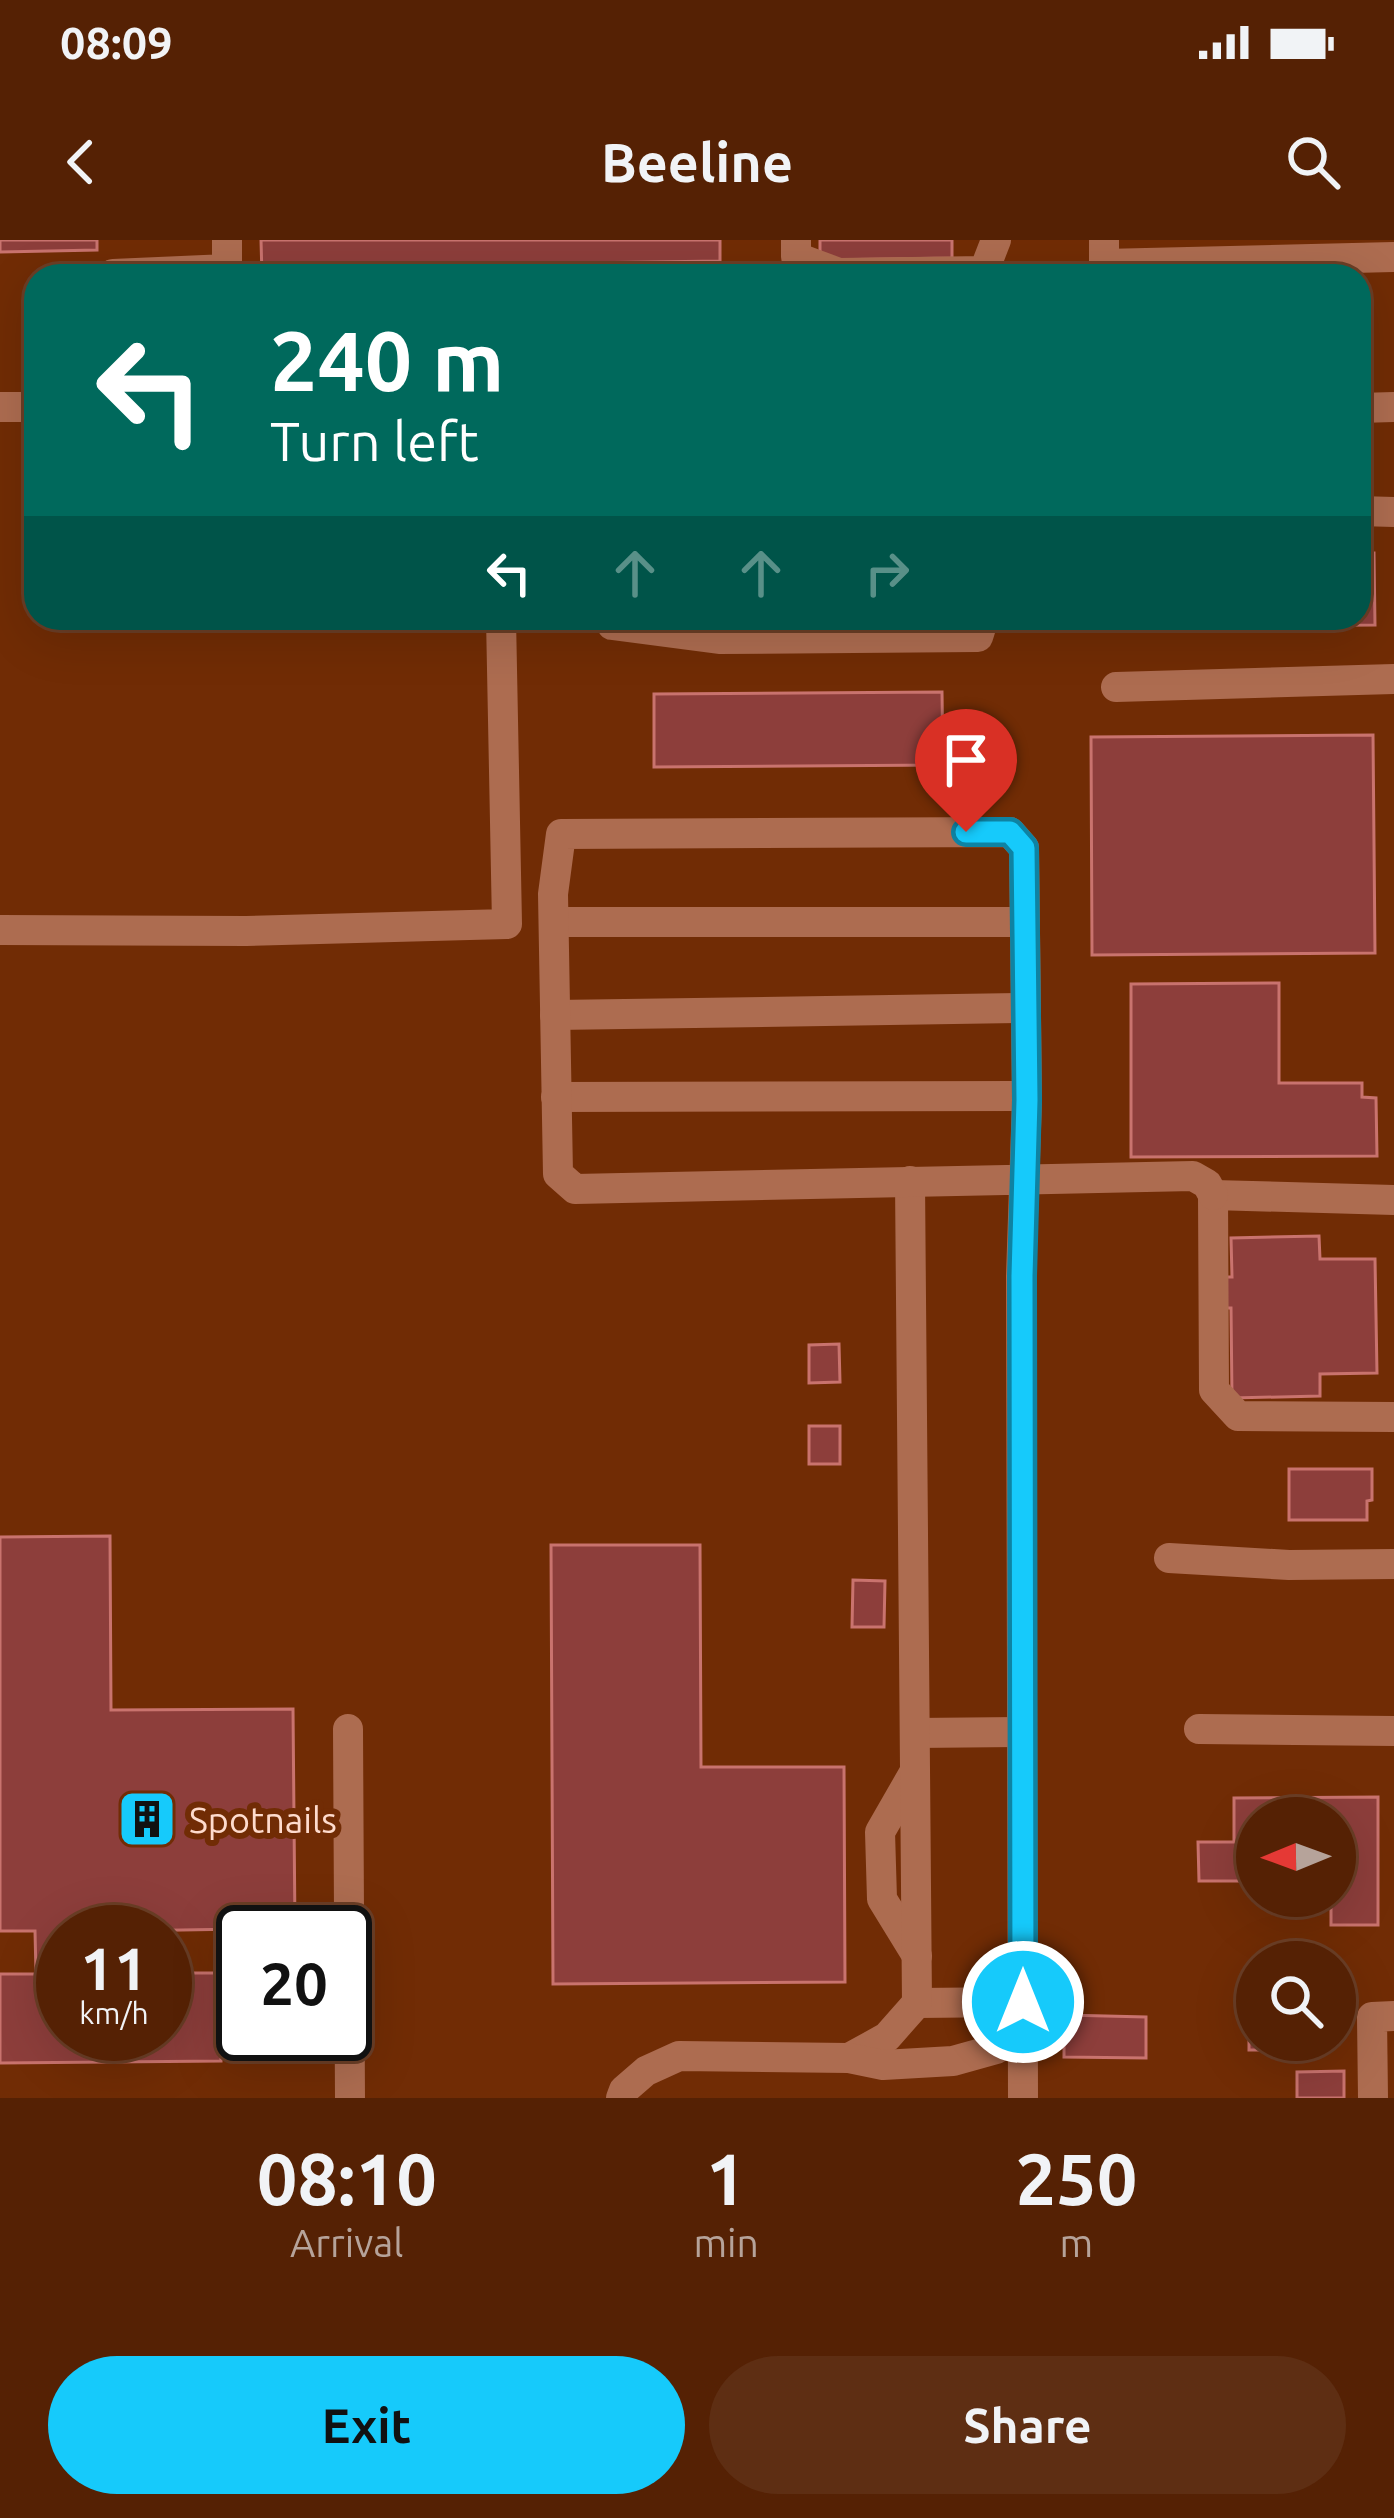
<!DOCTYPE html>
<style>
body{margin:0;font-family:Ubuntu,sans-serif;background:#5e2e13;color:#f1f3f6;height:100vh;display:flex;flex-direction:column;font-size:45px;white-space:nowrap}
*{box-sizing:border-box;margin:0}
p{font-size:39px;color:#b6a39a}
.icon{flex:none;width:66px;height:66px;fill:none;stroke:currentColor;stroke-width:2;stroke-linecap:round;stroke-linejoin:round}
.map{position:relative;height:1858px;overflow:hidden}
.sheet{display:flex;flex-direction:column;background:#552104;flex:1}
.sheet>*{flex:none}
.top-card{position:absolute;left:24px;top:24px;width:1347px;height:366px;border-radius:36px;box-shadow:0 12px 48px #0002,0 0 0 3px #6b3e26;background:#00695c;color:#fff;overflow:hidden}
.needle{width:78px;rotate:269deg}
.buttons{position:absolute;left:1236px;top:1557px;display:grid;gap:24px}
.buttons a{display:grid;place-items:center;width:120px;height:120px;border-radius:50%;background:#552104;box-shadow:0 12px 48px #0002,0 0 0 3px #6b3e26;font-size:60px}
.speed{position:absolute;left:36px;top:1665px;display:flex;gap:24px;font-size:60px;font-weight:700;text-align:center}
.speed>*{display:grid;place-content:center;width:156px;height:156px;border-radius:50%;background:#552104;box-shadow:0 12px 48px #0002,0 0 0 3px #6b3e26;line-height:1}
.speed small{font-size:30px;font-weight:400}
.speed .limit{border:6px solid #111;border-radius:18px;background:#fff;color:#111}
.pin{position:absolute;display:grid;place-items:center;width:102px;height:102px;color:#fff;margin:-123px -51px;border-radius:50% 50% 50% 0;rotate:-45deg;box-shadow:0 0 12px #0007}
.pin .icon{rotate:45deg}
.me{position:absolute;width:132px;margin:-66px;rotate:0deg;stroke-linejoin:round;filter:drop-shadow(0 0 9px #0008)}
.turn{display:flex;align-items:center;gap:42px;height:252px;padding:0 48px;font-size:54px}
.turn .icon{width:156px;height:156px;stroke-width:2.5}
.turn b{display:block;font-size:84px;line-height:102px}
.lanes{display:flex;align-items:center;height:114px;padding:0 48px;background:#0003;justify-content:center;gap:60px;direction:ltr}
.lanes .off{opacity:.35}
.eta{display:flex;justify-content:space-evenly;align-items:center;height:204px;text-align:center}
.eta b{font-size:72px;font-weight:600;line-height:84px}
.primary-button{display:flex;gap:24px;margin-top:auto;padding:24px 48px}
.primary-button a{flex:1;height:138px;border-radius:72px;background:#16cafb;color:#111;font-size:48px;font-weight:600;line-height:138px;text-align:center}
.primary-button a+a{background:#5e2e13;color:#f1f3f6}
.status{display:flex;justify-content:space-between;align-items:center;height:84px;padding:0 60px;background:#552104;direction:ltr}
.status svg{height:33px;fill:currentColor}
header{display:flex;justify-content:space-between;align-items:center;height:156px;padding:0 48px;background:#552104;font-size:54px;font-weight:600}
.map>svg:first-child{display:block}
</style>
<div class="status"><b>08:09</b><svg viewBox="0 0 49 12"><path d="M0 12V9h3v3zM5 12V6h3v6zM10 12V3h3v9zM15 12V0h3v12zM26 1h20v11H26zM47 4h2v5h-2z"/></svg></div>
<header><svg class="icon" aria-label="back" viewBox="0 0 24 24"><path d="M15 5l-7 7 7 7"/></svg>Beeline<svg class="icon" aria-label="search" viewBox="0 0 24 24"><circle cx="10" cy="10" r="6"/><path d="M15 15l6 6"/></svg></header>
<div class="map">
<svg width="1394" height="1858" viewBox="0 0 1394 1858">
<rect width="100%" height="100%" fill="#712c05"/>
<!-- building -->
<g fill="#8d3e3b" stroke="#c9736e" stroke-width="3">
<path d="M0,0H97V10L0,12Z"/>
<path d="M261,0H720V21L510,24V36H262Z"/>
<path d="M820,0H952V18L820,20Z"/>
<path d="M1359,63H1371V137L1359,138Z"/>
<path d="M1359,313H1374L1375,385L1011,388V378H1359Z"/>
<path d="M942,452L943,525L654,527V454Z"/>
<path d="M1373,495L1375,713L1092,715L1091,497Z"/>
<path d="M1279,743V843H1362V857L1376,858L1377,916L1131,917V744Z"/>
<path d="M1319,996L1320,1019H1375L1377,1133L1320,1134V1156L1232,1158L1231,1068H1215L1214,1037H1232L1231,998Z"/>
<path d="M839,1104L840,1142L809,1143V1105Z"/>
<rect x="809" y="1186" width="31" height="38"/>
<path d="M1289,1229H1372V1260L1367,1261V1280H1289Z"/>
<path d="M110,1296L111,1470L293,1469L295,1688L63,1692V1794H165V1733H220L221,1821L0,1823V1734H36L35,1691H0V1297Z"/>
<path d="M551,1305H700L701,1527H844L845,1742L553,1744Z"/>
<path d="M853,1340L885,1341L884,1387H852Z"/>
<path d="M1378,1557V1685H1331V1667H1310V1656H1335V1578H1257V1641H1199L1198,1602H1234V1558Z"/>
<path d="M1249,1767H1257V1800H1330V1810H1249Z"/>
<path d="M1064,1775L1146,1777V1818L1064,1817Z"/>
<path d="M1344,1831V1858H1297V1832Z"/>
</g>
<g fill="none" stroke-linecap="round" stroke-linejoin="round">
<!-- minor -->
<g stroke="#ad6c50" stroke-width="30">
<path d="M796,0V17L839,33L984,31L996,0"/>
<path d="M1104,0V24L1394,17"/>
<path d="M113,34L227,29V0"/>
<path d="M0,167H36"/>
<path d="M1359,168L1394,167"/>
<path d="M1359,271L1394,272"/>
<path d="M612,378V385L719,399L978,397L984,378"/>
<path d="M1116,447L1394,439"/>
<path d="M554,682H1025"/>
<path d="M0,690L246,691L507,684L501,378"/>
<path d="M555,775L1026,768"/>
<path d="M556,857L1027,856"/>
<path d="M1394,960L1213,955L1214,1150L1238,1176L1394,1177"/>
<path d="M1169,1318L1289,1325L1394,1324"/>
<path d="M348,1489L350,1858"/>
<path d="M1199,1489L1394,1491"/>
<path d="M915,1493L1022,1492"/>
<path d="M915,1531L880,1592L882,1659L917,1716"/>
<path d="M917,1763L1023,1762"/>
<path d="M849,1818L887,1797L917,1763L910,941"/>
<path d="M621,1858L624,1850L646,1831L679,1816L849,1818L883,1825L953,1821L996,1809L1023,1791"/>
<path d="M1023,1858L1021,1036L1027,860L1024,608L1010,592L561,594L553,654L558,934L575,949L1193,936L1207,944L1213,955"/>
<path d="M1373,1858L1372,1777L1394,1776"/>
</g>
</g>
<g fill="none" stroke-linecap="round" stroke-linejoin="round">
<defs>
<path id="route" d="M966,592H1010L1024,608L1027,860L1022,1036L1023,1762"/>
</defs>
<!-- route casing -->
<use href="#route" stroke="#0e83a3" stroke-width="30"/>
<!-- route -->
<use href="#route" stroke="#16cafb" stroke-width="21"/>
</g>
<!-- icons -->
<defs>
<symbol id="building-square" viewBox="-11 -11 22 22"><rect x="-9" y="-9" width="18" height="18" rx="4" fill="#16cafb" stroke="#712c05"/><path d="M-4-6H4V6H1V3H-1V6H-4ZM-2.5-4.3h1.7v1.8h-1.7ZM.8-4.3h1.7v1.8H.8ZM-2.5-1h1.7V.8h-1.7ZM.8-1h1.7V.8H.8Z" fill="#111"/></symbol>
</defs>
<g fill-rule="evenodd">
<use href="#building-square" x="114" y="1546" width="66" height="66"/>
</g>
<g text-anchor="middle" dominant-baseline="central" stroke-width="12" stroke-linejoin="round" paint-order="stroke">
<!-- poi labels -->
<g font-size="36" fill="#fedbcd" stroke="#712c05" text-anchor="start">
<text x="189" y="1579">Spotnails</text>
</g>
</g>
</svg>
<div class="buttons">
<a><svg class="needle" viewBox="-14 -14 28 28"><path d="M0-13l5 13h-10z" fill="#e53935"/><path d="M0 13l5-13h-10z" fill="#b6a39a"/></svg></a>
<a><svg class="icon" aria-label="search" viewBox="0 0 24 24"><circle cx="10" cy="10" r="6"/><path d="M15 15l6 6"/></svg></a>
</div>
<div class="speed"><div>11<small>km/h</small></div><div class="limit">20</div></div>
<div class="pin" style="left:966px;top:592px;background:#d93025"><svg class="icon" aria-label="arrive" viewBox="0 0 24 24"><path d="M6 21V4h12l-3 4 3 4H6"/></svg></div>
<svg class="me" style="left:1023px;top:1762px" viewBox="-20 -20 40 40"><circle r="17" fill="#16cafb" stroke="#fff" stroke-width="3"/><path d="M0-11L8 9 0 5-8 9z" fill="#fff"/></svg>
<div class="top-card">
<div class="turn"><svg class="icon" aria-label="left" viewBox="0 0 24 24"><path d="M17 20v-9H6M10 6l-5 5 5 5"/></svg><div><b>240 m</b>Turn left</div></div>
<div class="lanes"><svg class="icon" aria-label="left" viewBox="0 0 24 24"><path d="M17 20v-9H6M10 6l-5 5 5 5"/></svg><svg class="icon off" aria-label="ahead" viewBox="0 0 24 24"><path d="M12 20V5M6 11l6-6 6 6"/></svg><svg class="icon off" aria-label="ahead" viewBox="0 0 24 24"><path d="M12 20V5M6 11l6-6 6 6"/></svg><svg class="icon off" aria-label="right" viewBox="0 0 24 24"><path d="M7 20v-9h11M14 6l5 5-5 5"/></svg></div>
</div>
</div>
<section class="sheet">
<div class="eta">
<div><b>08:10</b><p>Arrival</p></div>
<div><b>1</b><p>min</p></div>
<div><b>250</b><p>m</p></div>
</div>
<div class="primary-button"><a>Exit</a><a>Share</a></div>
</section>
